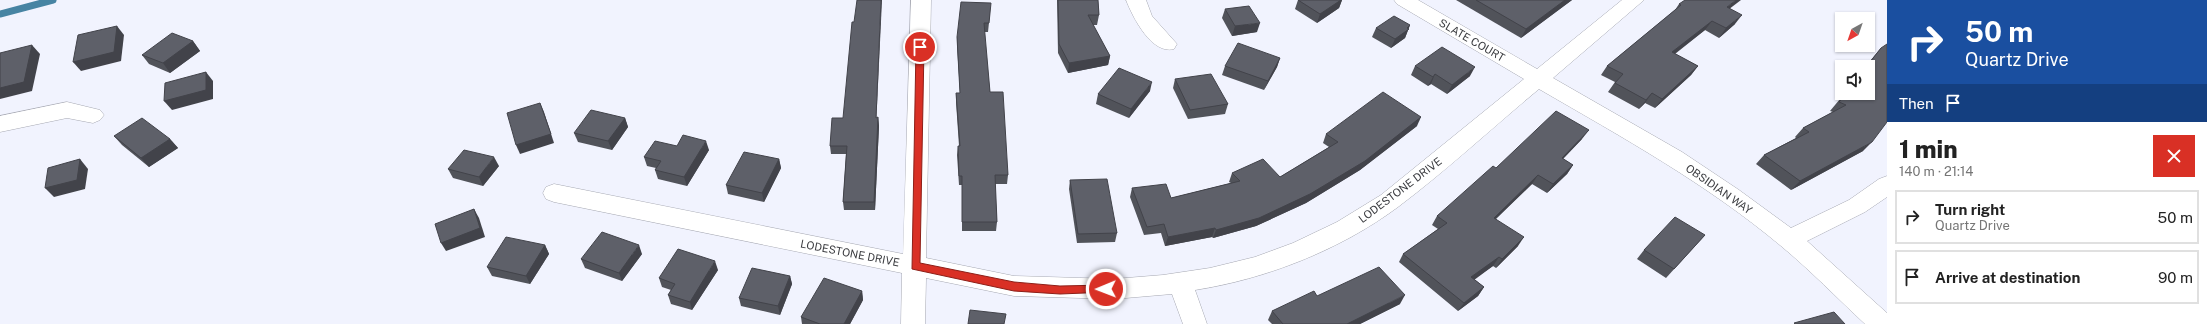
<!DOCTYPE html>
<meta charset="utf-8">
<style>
body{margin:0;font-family:"Public Sans",sans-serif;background:#f2f2f2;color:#222;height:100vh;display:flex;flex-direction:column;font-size:15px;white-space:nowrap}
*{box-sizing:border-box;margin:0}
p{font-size:13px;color:#767676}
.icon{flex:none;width:22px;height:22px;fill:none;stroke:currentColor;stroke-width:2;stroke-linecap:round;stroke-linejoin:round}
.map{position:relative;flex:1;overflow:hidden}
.side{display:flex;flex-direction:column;background:#fff;width:320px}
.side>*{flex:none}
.hud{background:#1a4fa0;color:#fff;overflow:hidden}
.needle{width:26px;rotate:220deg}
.buttons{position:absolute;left:1835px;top:12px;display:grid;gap:8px}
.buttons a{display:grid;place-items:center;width:40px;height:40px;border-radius:0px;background:#fff;box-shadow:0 1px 3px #0004;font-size:20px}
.pin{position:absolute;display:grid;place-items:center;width:34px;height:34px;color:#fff;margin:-17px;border:2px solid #fff;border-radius:50%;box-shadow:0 1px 4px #0007}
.me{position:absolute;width:44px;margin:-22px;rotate:269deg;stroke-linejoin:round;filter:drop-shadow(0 0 3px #0008)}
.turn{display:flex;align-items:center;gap:14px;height:84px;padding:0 12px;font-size:18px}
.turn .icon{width:52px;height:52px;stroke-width:2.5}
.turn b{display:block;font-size:28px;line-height:34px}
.then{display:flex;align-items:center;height:38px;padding:0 12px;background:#0003;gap:8px;font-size:15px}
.round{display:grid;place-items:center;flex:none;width:42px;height:42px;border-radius:0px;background:#f2f2f2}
.headline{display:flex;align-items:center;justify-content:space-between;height:68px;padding:0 12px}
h1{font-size:24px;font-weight:800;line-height:30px}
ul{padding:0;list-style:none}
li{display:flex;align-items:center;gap:12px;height:54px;margin:0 8px 6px;padding:0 4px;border:2px solid #e0e0e0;border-radius:0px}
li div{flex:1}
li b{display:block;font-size:15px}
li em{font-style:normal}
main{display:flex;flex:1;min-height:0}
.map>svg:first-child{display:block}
</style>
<main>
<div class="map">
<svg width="1887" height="324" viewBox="0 0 1887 324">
<rect width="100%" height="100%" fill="#f1f3fe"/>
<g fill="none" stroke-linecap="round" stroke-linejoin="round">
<!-- stream -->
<path stroke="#4784a3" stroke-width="7" d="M0,14L53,0"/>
<defs>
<g id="minor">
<path d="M911,0H931L926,258L1014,276L1114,279L1163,275L1210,268L1255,257L1293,243L1337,222L1381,195L1524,79L1397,4L1394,0H1418L1537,69L1622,0H1644L1553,78L1682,152L1739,190L1791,228L1849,200L1879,179L1887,176V197L1865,212L1807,241L1887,313V324H1865C1837,298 1810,270 1781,246C1707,184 1622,137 1539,89C1492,128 1447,170 1398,207C1340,250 1266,279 1195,290L1207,324H1183L1172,294L1114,299L1014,296L926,278L925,324H901L902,273L554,202L546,199L543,193L546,187L554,184L903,254Z"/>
<path d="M1126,0H1146L1152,16L1177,44L1174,49C1152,55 1133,18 1126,0Z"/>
<path d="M67,102L100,110L104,115L100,120L93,123L67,118L0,132V116Z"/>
</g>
</defs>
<!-- minor casing -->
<use href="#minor" stroke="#a6a8b2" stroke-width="1"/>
<!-- minor -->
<use href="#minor" fill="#fff" fill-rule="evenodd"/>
</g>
<!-- wall -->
<g fill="#51535a">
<path d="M1057,0H1098L1099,15L1097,25H1093L1110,56L1108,65L1068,73L1058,53Z"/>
<path d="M1298,0H1342L1339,8L1317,23L1295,9Z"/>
<path d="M1456,0H1572L1521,38Z"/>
<path d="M1679,4L1730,8L1735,24L1719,38L1705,30L1675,54L1698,66L1691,75L1655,108L1645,103L1639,109L1608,92L1615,82L1601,75L1607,66L1675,10Z"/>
<path d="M1225,9L1257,32L1232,36L1222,18Z"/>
<path d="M990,13L988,32H984L990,92L1008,175L1007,184H995L997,222L996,231H962V185H959L957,155L958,146H959L956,102V93H960L957,46V37Z"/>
<path d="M1410,25L1405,38L1391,48L1372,37L1376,28Z"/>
<path d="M193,41L200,51L170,73L149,64L142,55Z"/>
<path d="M1881,48L1863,151L1791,190L1756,164L1764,155L1796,138L1795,137L1803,128L1833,112L1830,111L1845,93H1868V67H1865Z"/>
<path d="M1280,58L1277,67L1264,90L1222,75L1225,66Z"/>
<path d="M1415,66L1470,76L1447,94L1431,84L1428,86L1411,75Z"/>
<path d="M1175,79L1228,104L1225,114L1188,119L1173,88Z"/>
<path d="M1150,91L1129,118L1096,104L1098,94Z"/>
<path d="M878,117L879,126L875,210H844L843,202L846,154H831L830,146L877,118Z"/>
<path d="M625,118L628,127L612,150L578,142L574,133Z"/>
<path d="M1417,126L1360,170L1306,203L1256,226L1213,238L1212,237L1165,246L1161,233L1144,235L1130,197L1132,188L1171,198L1231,183L1229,182L1232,173L1280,177L1329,147L1323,143L1326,134Z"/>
<path d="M114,136L170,139L178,148L149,167L122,145Z"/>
<path d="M1582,139L1563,159L1573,165L1567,174L1547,193L1532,184L1496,219L1518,246L1496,268L1493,266L1474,279L1484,287L1478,296L1458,311L1399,262L1403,254L1438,229L1432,225L1437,216L1496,168Z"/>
<path d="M677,146L709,150L687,186L658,179L655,170L656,168L647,166L644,157Z"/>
<path d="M779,159L781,168L764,202L728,194L726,185Z"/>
<path d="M499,166L483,186L453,178L448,169Z"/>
<path d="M1070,180L1117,233L1115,242L1077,243L1069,189Z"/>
<path d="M1705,235L1666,278L1637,259L1644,250Z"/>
<path d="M545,245L549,254L530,284L492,276L487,267Z"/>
<path d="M642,254L622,281L585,268L581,259Z"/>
<path d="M718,270L692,310L671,304L668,295L671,290L662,287L659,278Z"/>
<path d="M790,276L792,284L780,315L741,306L739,298Z"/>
<path d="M862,291L863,300L850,324H802L801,317Z"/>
<path d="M1317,296L1400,304L1360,324H1272L1268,320L1272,311Z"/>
</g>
<!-- shaded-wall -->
<g fill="#42434a">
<path d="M881,0H882L876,126V118Z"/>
<path d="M1341,0H1342L1339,8L1317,23L1320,14Z"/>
<path d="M1565,0H1572L1521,38L1526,29Z"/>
<path d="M1736,0H1741L1720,16L1727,7Z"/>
<path d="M1742,15L1735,24L1719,38L1726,28Z"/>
<path d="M1712,21L1705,30L1665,61L1672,52Z"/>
<path d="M1260,23L1257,32L1232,36L1235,26Z"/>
<path d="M1410,25L1405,38L1391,48L1395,39L1407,28Z"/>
<path d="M117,26L124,35L121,61L81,71L73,62Z"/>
<path d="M193,41L200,51L170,73L163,63Z"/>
<path d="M32,45L40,54L32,91L0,99V88Z"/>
<path d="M1110,56L1108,65L1068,73L1069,63Z"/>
<path d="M1280,58L1277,67L1264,90L1268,81Z"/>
<path d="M1698,66L1691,75L1655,108L1662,99Z"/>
<path d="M1475,67L1470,76L1447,94L1452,85Z"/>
<path d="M206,72L213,81V99L172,110L164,101Z"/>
<path d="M1435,74L1431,84L1428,86L1433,77Z"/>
<path d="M1152,82L1150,91L1129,118L1131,109Z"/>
<path d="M1652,93L1645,103L1639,109L1646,100Z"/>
<path d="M540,103L544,112L554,143L520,154L516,145Z"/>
<path d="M878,117L879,126L875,210L874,202Z"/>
<path d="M1421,117L1417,126L1360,170L1306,203L1256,226L1213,238L1216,230Z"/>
<path d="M625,118L628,127L612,150L608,141Z"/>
<path d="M1589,130L1582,139L1555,167L1562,158Z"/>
<path d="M170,139L178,148L149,167L141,158Z"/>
<path d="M706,141L709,150L687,186L684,177Z"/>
<path d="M1872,142L1863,151L1791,190L1800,181Z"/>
<path d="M494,157L499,166L483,186L479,177Z"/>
<path d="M80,159L88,169L85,189L54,197L45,188Z"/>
<path d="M779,159L781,168L764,202L762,193Z"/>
<path d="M1573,165L1567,174L1547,193L1553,184Z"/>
<path d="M1538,175L1532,184L1488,226L1494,218Z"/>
<path d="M474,209L479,218L485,237L446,251L441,243Z"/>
<path d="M1215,228L1212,237L1165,246L1168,237Z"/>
<path d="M1524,237L1518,246L1496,268L1502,259Z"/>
<path d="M545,245L549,254L530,284L526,276Z"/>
<path d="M639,245L642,254L622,281L619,273Z"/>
<path d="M1499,257L1493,266L1466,286L1471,277Z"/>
<path d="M715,261L718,270L692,310L690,302Z"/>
<path d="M790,276L792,284L780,315L778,306Z"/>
<path d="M1484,287L1478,296L1458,311L1464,303Z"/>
<path d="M862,291L863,300L850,324H844Z"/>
<path d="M1405,295L1400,304L1360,324H1347Z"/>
</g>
<!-- building -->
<g fill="#5e6069" stroke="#42434a">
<path d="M857,0H881L876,118L878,117L874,202H843L847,146H830L832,118H843L852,22H854Z"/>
<path d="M1058,0H1098L1099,15H1088L1110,56L1069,63L1059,44Z"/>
<path d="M1298,0H1341L1320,14Z"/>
<path d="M1476,0H1565L1526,29Z"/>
<path d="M1685,0H1736L1727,7L1742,15L1726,28L1712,21L1672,52L1698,66L1662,99L1652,93L1646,100L1615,83L1623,74L1607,66L1681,5L1679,4Z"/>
<path d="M961,2L991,3L989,23H984L990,92H1003L1008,175H995L997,222H962V176H959L958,146H960L956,93H960L957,37Z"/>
<path d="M1249,6L1260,23L1235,26L1225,9Z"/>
<path d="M1394,16L1410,25L1407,28L1409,29L1395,39L1376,28Z"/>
<path d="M117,26L114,52L73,62L78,35Z"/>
<path d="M172,33L193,41L163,63L142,55Z"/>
<path d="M1238,43L1280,58L1268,81L1225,66Z"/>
<path d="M1887,44V122L1872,142L1800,181L1764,155L1809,132L1803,128L1846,105L1839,102L1846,93H1868V67H1866L1881,48Z"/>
<path d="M32,45L24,82L0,88V53Z"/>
<path d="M1442,47L1475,67L1452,85L1435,74L1433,77L1415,66Z"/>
<path d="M1119,68L1152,82L1131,109L1098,94Z"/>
<path d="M206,72V90L164,101L165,83Z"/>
<path d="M1211,74L1228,104L1190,110L1175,79Z"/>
<path d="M1383,92L1421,117L1365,161L1310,194L1259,218L1216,230L1215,228L1168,237L1164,224L1147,227L1132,188L1166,184L1171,198L1240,181L1232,173L1263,159L1280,177L1338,142L1326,134Z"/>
<path d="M540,103L551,134L516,145L507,113Z"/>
<path d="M591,110L625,118L608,141L574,133Z"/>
<path d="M1556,111L1589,130L1562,158L1573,165L1553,184L1538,175L1494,218L1524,237L1502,259L1499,257L1471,277L1484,287L1464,303L1403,254L1447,223L1437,216L1493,166L1496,168Z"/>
<path d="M142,118L170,139L141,158L114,136Z"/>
<path d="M683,135L706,141L684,177L655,170L661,161L644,157L655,141L677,146Z"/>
<path d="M464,150L494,157L479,177L448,169Z"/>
<path d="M744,152L779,159L762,193L726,185Z"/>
<path d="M80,159L77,180L45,188L48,168Z"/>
<path d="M1107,179L1117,233L1078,234L1070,180Z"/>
<path d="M474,209L480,228L441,243L435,224Z"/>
<path d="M1675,217L1705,235L1674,269L1644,250Z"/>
<path d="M602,232L639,245L619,273L581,259Z"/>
<path d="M506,237L545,245L526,276L487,267Z"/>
<path d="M678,249L715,261L690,302L668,295L675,284L659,278Z"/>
<path d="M1379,267L1405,295L1347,324H1283L1272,311L1314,291L1317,296Z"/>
<path d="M752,268L790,276L778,306L739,298Z"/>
<path d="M824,278L862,291L844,324H820L801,317Z"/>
<path d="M970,310L1006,314L1004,324H968Z"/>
<path d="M1834,312L1845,324H1795L1794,323Z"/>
</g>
<!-- route -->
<path fill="#d93025" stroke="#8d1f18" d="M920,44L924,47L920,263L1014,282L1060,286L1106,285L1111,289L1109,292L1060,294L1014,291L912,269L916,47Z"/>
<g text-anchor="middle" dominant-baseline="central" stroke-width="4" stroke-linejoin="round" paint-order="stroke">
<!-- street labels -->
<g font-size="11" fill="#3b3c40" stroke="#fff">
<text transform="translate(1472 40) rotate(30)">SLATE COURT</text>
<text transform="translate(1719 189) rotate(35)">OBSIDIAN WAY</text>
<text transform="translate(1400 190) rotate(-37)">LODESTONE DRIVE</text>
<text transform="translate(850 253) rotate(11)">LODESTONE DRIVE</text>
</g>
</g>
</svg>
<div class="buttons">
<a><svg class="needle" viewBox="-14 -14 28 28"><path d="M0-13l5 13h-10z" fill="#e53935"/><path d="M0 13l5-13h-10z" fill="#767676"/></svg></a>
<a><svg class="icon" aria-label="sound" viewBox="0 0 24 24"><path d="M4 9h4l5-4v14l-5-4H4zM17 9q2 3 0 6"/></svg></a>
</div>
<div class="pin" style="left:920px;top:47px;background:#d93025"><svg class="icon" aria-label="arrive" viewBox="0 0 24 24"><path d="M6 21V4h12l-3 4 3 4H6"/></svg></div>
<svg class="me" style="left:1106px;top:289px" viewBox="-20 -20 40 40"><circle r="17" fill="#d93025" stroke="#fff" stroke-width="3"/><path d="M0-11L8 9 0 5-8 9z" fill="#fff"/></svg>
</div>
<section class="side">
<div class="hud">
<div class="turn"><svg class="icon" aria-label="right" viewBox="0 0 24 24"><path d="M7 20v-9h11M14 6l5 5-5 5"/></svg><div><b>50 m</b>Quartz Drive</div></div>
<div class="then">Then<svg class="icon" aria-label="arrive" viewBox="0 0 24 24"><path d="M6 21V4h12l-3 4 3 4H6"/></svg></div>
</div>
<div class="headline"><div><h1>1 min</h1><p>140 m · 21:14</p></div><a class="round" style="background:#d93025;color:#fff"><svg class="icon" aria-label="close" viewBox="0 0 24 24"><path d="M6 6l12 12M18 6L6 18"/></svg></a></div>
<ul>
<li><svg class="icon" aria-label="right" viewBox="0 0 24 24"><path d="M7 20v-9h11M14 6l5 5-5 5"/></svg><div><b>Turn right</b><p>Quartz Drive</p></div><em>50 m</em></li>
<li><svg class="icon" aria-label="arrive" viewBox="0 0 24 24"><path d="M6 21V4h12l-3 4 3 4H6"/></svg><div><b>Arrive at destination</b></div><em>90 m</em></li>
</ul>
</section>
</main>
